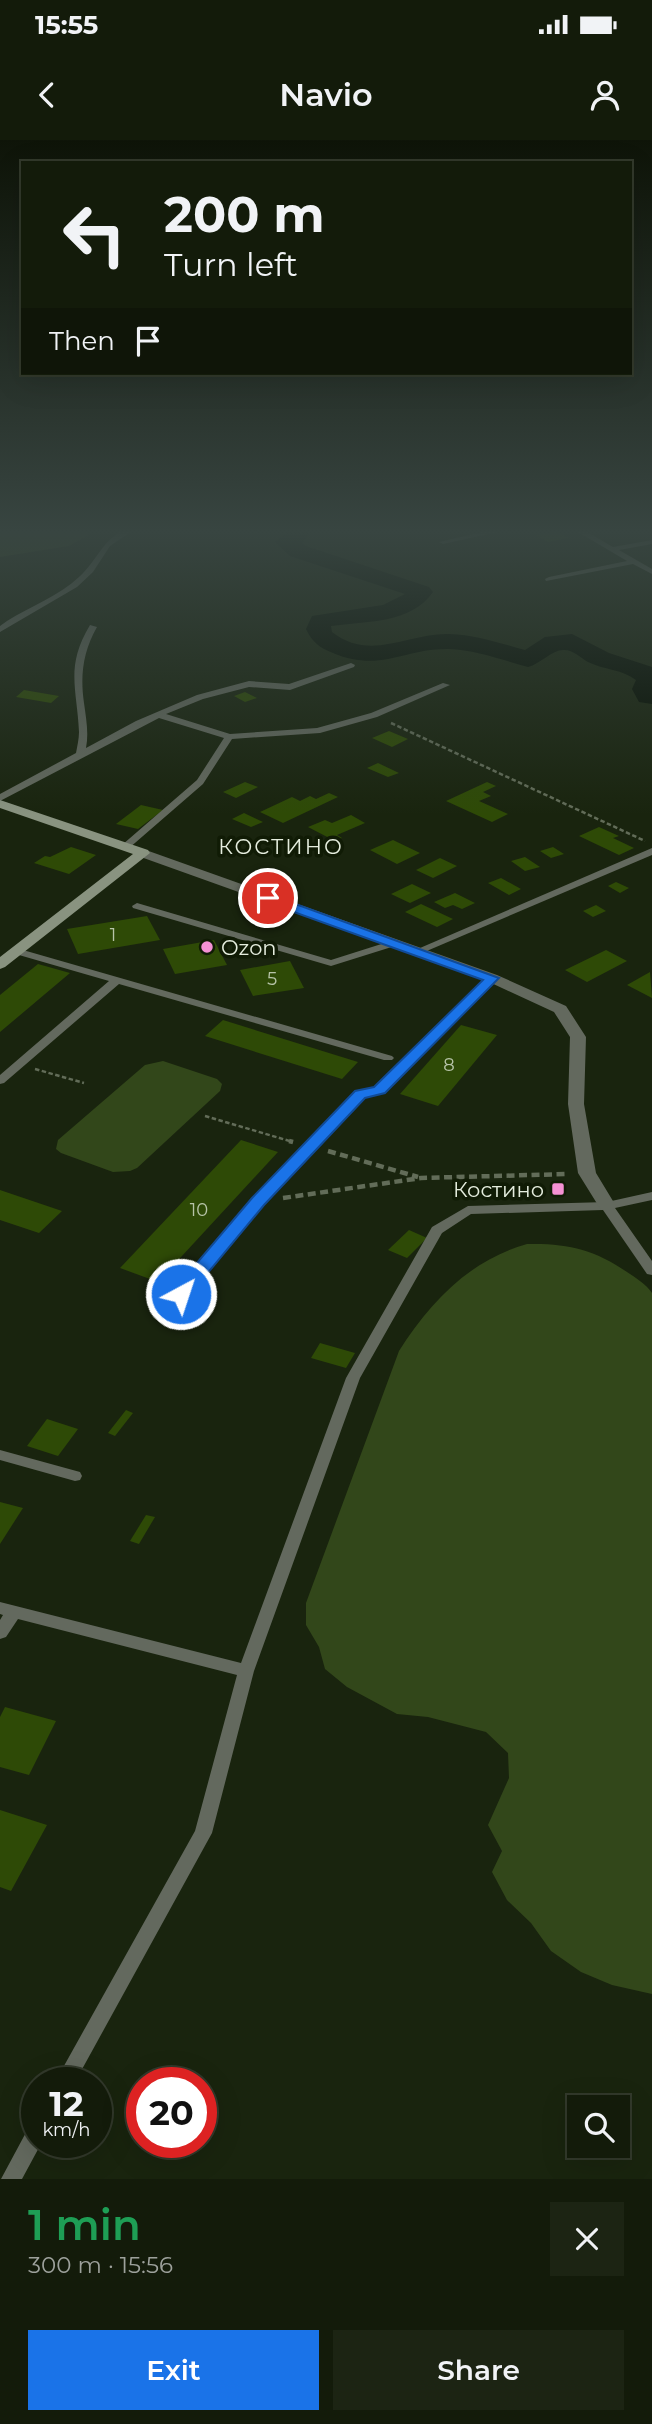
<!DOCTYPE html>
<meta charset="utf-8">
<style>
body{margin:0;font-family:Montserrat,sans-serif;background:#1c2413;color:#f1f3f6;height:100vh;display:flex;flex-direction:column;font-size:26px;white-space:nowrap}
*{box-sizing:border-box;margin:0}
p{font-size:23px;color:#9da19c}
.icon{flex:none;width:38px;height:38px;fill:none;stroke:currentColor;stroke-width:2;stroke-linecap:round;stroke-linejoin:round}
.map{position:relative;height:2039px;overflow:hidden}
.details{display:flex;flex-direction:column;background:#131b0a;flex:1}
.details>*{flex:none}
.hud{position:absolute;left:21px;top:21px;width:611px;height:214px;border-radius:0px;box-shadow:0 7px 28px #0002,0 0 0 2px #32392b;background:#131b0a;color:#f1f3f6;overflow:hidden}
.tools{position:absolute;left:567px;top:1955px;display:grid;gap:14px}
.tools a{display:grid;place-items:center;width:63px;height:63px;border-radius:0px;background:#131b0a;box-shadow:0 7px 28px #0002,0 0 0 2px #32392b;font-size:35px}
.speed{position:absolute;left:21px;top:1927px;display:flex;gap:14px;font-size:35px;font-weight:700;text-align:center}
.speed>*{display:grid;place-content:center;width:91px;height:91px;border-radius:50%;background:#131b0a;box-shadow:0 7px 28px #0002,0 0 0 2px #32392b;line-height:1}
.speed small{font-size:18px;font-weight:400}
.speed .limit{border:10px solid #d22;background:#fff;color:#111}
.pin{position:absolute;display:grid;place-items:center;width:60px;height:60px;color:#fff;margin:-30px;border:4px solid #fff;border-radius:50%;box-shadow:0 2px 7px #0007}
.me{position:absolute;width:77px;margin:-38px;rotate:40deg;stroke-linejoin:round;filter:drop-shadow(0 0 5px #0008)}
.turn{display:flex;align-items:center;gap:24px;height:147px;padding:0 28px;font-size:32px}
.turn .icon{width:91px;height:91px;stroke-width:2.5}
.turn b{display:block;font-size:49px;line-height:60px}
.then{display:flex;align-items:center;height:66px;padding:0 28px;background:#0003;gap:14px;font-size:26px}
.round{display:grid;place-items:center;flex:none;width:74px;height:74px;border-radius:0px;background:#1c2413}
.head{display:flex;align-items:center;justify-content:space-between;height:119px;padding:0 28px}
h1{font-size:42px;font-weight:600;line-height:52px;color:#1e9e55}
.cta{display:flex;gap:14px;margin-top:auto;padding:14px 28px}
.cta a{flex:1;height:80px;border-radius:0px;background:#1a73e8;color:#fff;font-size:28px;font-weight:600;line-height:80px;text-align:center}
.cta a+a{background:#1c2413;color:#f1f3f6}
.status{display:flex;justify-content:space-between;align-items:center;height:49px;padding:0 35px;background:#131b0a;direction:ltr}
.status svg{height:19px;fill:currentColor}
header{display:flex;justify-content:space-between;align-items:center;height:91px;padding:0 28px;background:#131b0a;font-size:32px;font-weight:600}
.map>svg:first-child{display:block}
</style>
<div class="status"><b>15:55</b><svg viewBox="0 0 49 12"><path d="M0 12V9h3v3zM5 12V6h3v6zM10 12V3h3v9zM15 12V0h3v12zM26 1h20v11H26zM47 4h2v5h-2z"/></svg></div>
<header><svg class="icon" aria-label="back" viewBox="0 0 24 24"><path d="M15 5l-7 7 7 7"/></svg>Navio<svg class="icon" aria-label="person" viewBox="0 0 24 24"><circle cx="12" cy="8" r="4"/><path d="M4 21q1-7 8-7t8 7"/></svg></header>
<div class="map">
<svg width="652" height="2039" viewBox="0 0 652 2039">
<rect width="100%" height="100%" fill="#19240e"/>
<!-- green -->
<g fill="#32471a">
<path d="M0,389H91L87,396L69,406L0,417Z"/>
<path d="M163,921L217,939L222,944L220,951L137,1028L130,1031L113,1032L61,1013L56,1009L58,1000L145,925Z"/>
<path d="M527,1104C566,1103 594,1109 627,1132C636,1138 646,1144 652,1153V1854L612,1845L581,1832L551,1811L531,1783L507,1760L492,1732L502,1711L488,1685L509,1638L508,1613L486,1592L428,1577L397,1574L347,1547L325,1529L319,1507L306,1485V1463L399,1211C430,1162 470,1120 527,1104Z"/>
</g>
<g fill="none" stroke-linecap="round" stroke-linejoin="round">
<!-- river -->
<path fill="#040d00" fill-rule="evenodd" d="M290,389H313L302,403L306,406L429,447L433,452C411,484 366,481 331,486L332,492C370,522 408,493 449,494C475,495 500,503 525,510L545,497L572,494L609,513L652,527V564L639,562L632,549L636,540C622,529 604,530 588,522C581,518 572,509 563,510C552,510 540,524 528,527C502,520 476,510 449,509C404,508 381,533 333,513C320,508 312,502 306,489L312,476L383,465L405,454L290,416L275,402Z"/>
</g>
<!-- building -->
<g fill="#2e4a06">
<path d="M557,391L569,398L548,402L536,395Z"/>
<path d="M24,550L59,556L51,563L16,557Z"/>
<path d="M245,552L257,558L245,562L234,556Z"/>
<path d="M389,591L408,599L392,607L372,598Z"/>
<path d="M378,623L399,633L388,637L367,628Z"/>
<path d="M245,642L258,647L236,658L223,652Z"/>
<path d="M487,642L496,646L483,652L491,656L479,661L508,674L492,682L446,661Z"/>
<path d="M329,653L338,657L283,683L260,672L292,657L300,661L310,656L316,659Z"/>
<path d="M141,665L163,670L138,689L116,684Z"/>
<path d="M244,673L263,682L251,687L232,679Z"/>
<path d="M351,675L365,683L337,695L342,698L335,701L308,687L325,680L332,683Z"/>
<path d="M599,687L619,696L613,698L634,708L619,715L579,696Z"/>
<path d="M393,700L420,713L397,724L370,710Z"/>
<path d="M71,707L96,715L69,734L34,723L45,716L50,717Z"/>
<path d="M553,707L564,714L551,718L540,711Z"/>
<path d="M525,717L540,727L525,731L511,721Z"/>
<path d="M440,718L457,726L433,738L416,730Z"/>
<path d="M501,738L521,749L509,755L488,743Z"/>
<path d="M616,742L629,748L620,753L608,746Z"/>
<path d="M412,744L431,753L410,763L391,754Z"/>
<path d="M455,753L475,763L462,769L453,765L445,768L434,762Z"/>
<path d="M421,764L453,779L437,787L405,772Z"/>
<path d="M596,765L606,771L593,777L583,771Z"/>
<path d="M147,776L160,800L78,814L67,789Z"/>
<path d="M214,800L227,825L175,834L163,809Z"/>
<path d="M606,810L627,821L587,842L565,830Z"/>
<path d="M290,821L304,848L253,856L240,830Z"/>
<path d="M38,824L70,833L0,892V855Z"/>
<path d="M650,832L652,858L627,845Z"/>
<path d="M223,880L358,922L342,939L205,896Z"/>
<path d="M461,885L497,895L438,966L400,954Z"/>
<path d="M241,1000L278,1012L158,1142L120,1128Z"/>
<path d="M0,1050L62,1071L39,1093L0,1080Z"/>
<path d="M409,1090L427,1098L407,1118L388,1110Z"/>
<path d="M320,1203L355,1213L346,1228L311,1218Z"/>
<path d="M126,1270L133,1273L115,1296L108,1293Z"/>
<path d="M47,1279L78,1289L58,1316L27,1306Z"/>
<path d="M0,1362L23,1368L0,1404Z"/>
<path d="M146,1375L155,1377L139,1404L130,1401Z"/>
<path d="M5,1567L56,1581L29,1635L0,1627V1577Z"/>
<path d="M0,1670L47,1685L11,1751L0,1747Z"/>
</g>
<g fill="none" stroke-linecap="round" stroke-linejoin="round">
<!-- path-far1 -->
<g stroke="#626c58" stroke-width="2.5" stroke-dasharray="4.5 2.5" stroke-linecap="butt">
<path d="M391,583L645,701"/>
<path d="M35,929L84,943"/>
<path d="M205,976L293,1002"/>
</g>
<!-- path -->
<g stroke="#626c58" stroke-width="4.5" stroke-dasharray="8 4.5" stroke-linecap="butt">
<path d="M289,1001L293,1002"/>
<path d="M328,1011L418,1037"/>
<path d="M283,1058L421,1038L568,1034"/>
</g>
<!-- lane -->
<g fill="#63695e" fill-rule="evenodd">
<path d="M125,389H135L110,406L93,432L77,447L0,492V486L7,481C31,466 59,456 79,437C97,421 102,400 125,389Z"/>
<path d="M495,389H511L443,404L439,402Z"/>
<path d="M573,389H582L613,407L652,400V404L619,410L652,429V434L633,424L546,441L545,439L549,437L627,421Z"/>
<path d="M90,485L97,487C83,512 80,535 84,563C86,578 89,593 86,608L136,581L197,555L249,541L289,544L351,523L355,525L354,527L290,550L249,547L203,559L166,574L230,594L317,588L371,573L443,543L450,545L377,577L320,593L232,599L203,644L128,709L125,710L120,707L122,705L197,640L224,598L159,578L0,661V654L76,613C77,607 79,599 79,592C77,548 65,527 90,485Z"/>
<path d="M652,708V715L422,813H414L413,811Z"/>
<path d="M137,763L331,820L394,800L399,803L398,805L331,826L133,768L132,766Z"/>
<path d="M16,808L392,916L394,918L392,920H384L119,844L4,943L0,944V935L109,841L12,813L11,811L12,809Z"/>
<path d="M492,835L497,838L496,840L383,952L364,957L262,1065L186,1157H176L174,1154L176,1151L254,1059L356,952L375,947L488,836Z"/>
<path d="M652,1052V1060L615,1068L652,1121V1135L647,1134L603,1070L471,1074L442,1093L360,1238L254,1531L212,1693L75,1942H55L195,1691L237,1535L18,1479L6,1497L0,1499V1480L3,1475L0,1474V1462L241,1523L346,1238L432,1087L468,1066L607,1062Z"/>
<path d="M0,1310L80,1332L82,1336L80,1340L75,1341L0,1320Z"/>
<path d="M37,1982V2002H42L22,2039H1L30,1985Z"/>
</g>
<!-- street -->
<path fill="#63695e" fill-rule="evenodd" d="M143,709L497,835L566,866L586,897L584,964L596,1033L616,1066L613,1070H601L578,1033L568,964L570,897L554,872L487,841L138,716L136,713Z"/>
<!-- secondary -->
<path fill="#899380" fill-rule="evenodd" d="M0,660L148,710L150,713L5,827L0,829V817L133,714L0,668Z"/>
</g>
<!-- sky -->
<linearGradient id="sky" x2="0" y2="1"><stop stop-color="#0e1408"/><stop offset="0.58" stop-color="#384541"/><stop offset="1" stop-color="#384541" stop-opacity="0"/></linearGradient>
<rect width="652" height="675" fill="url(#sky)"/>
<!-- route -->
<path fill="#1a73e8" stroke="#114b97" stroke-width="2" d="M268,754L499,838L385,953L365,958L264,1065L187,1158H174L172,1154L174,1150L252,1058L355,951L374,947L483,840L263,761L262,758Z"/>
<!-- markers -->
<g fill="#f491d3" stroke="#101b05" stroke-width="2.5">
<circle cx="207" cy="807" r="7"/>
<rect x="551" y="1042" width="14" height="14" rx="3.5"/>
</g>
<g text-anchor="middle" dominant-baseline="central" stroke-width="7" stroke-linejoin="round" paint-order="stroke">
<!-- number labels -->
<g font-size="18" fill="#b7c4a8">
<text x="113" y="795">1</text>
<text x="272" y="839">5</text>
<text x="449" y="925">8</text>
<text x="199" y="1070">10</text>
</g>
<!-- far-quarter labels -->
<g font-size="21" letter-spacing="2" fill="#e5edde" stroke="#101b05">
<text x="281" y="706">КОСТИНО</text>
</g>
<!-- poi labels -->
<g font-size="21" fill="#e5edde" stroke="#101b05" text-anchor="start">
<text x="221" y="807">Ozon</text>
<text x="544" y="1049" text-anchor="end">Костино</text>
</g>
</g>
</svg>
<div class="tools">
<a><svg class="icon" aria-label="search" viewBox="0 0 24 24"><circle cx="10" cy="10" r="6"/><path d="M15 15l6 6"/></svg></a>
</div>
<div class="speed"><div>12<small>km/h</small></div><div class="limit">20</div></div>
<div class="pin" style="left:268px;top:758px;background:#d93025"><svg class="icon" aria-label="arrive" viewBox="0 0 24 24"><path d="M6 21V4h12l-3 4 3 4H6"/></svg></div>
<svg class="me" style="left:181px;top:1154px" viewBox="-20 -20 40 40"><circle r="17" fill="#1a73e8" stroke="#fff" stroke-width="3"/><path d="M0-11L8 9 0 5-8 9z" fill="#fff"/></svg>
<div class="hud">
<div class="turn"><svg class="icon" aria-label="left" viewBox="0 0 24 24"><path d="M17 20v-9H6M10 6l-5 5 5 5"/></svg><div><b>200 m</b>Turn left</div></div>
<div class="then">Then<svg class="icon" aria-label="arrive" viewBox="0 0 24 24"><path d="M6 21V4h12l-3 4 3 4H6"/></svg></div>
</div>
</div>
<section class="details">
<div class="head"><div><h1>1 min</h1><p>300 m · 15:56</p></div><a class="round"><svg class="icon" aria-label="close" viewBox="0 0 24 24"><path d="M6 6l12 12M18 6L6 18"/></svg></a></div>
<div class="cta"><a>Exit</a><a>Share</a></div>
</section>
